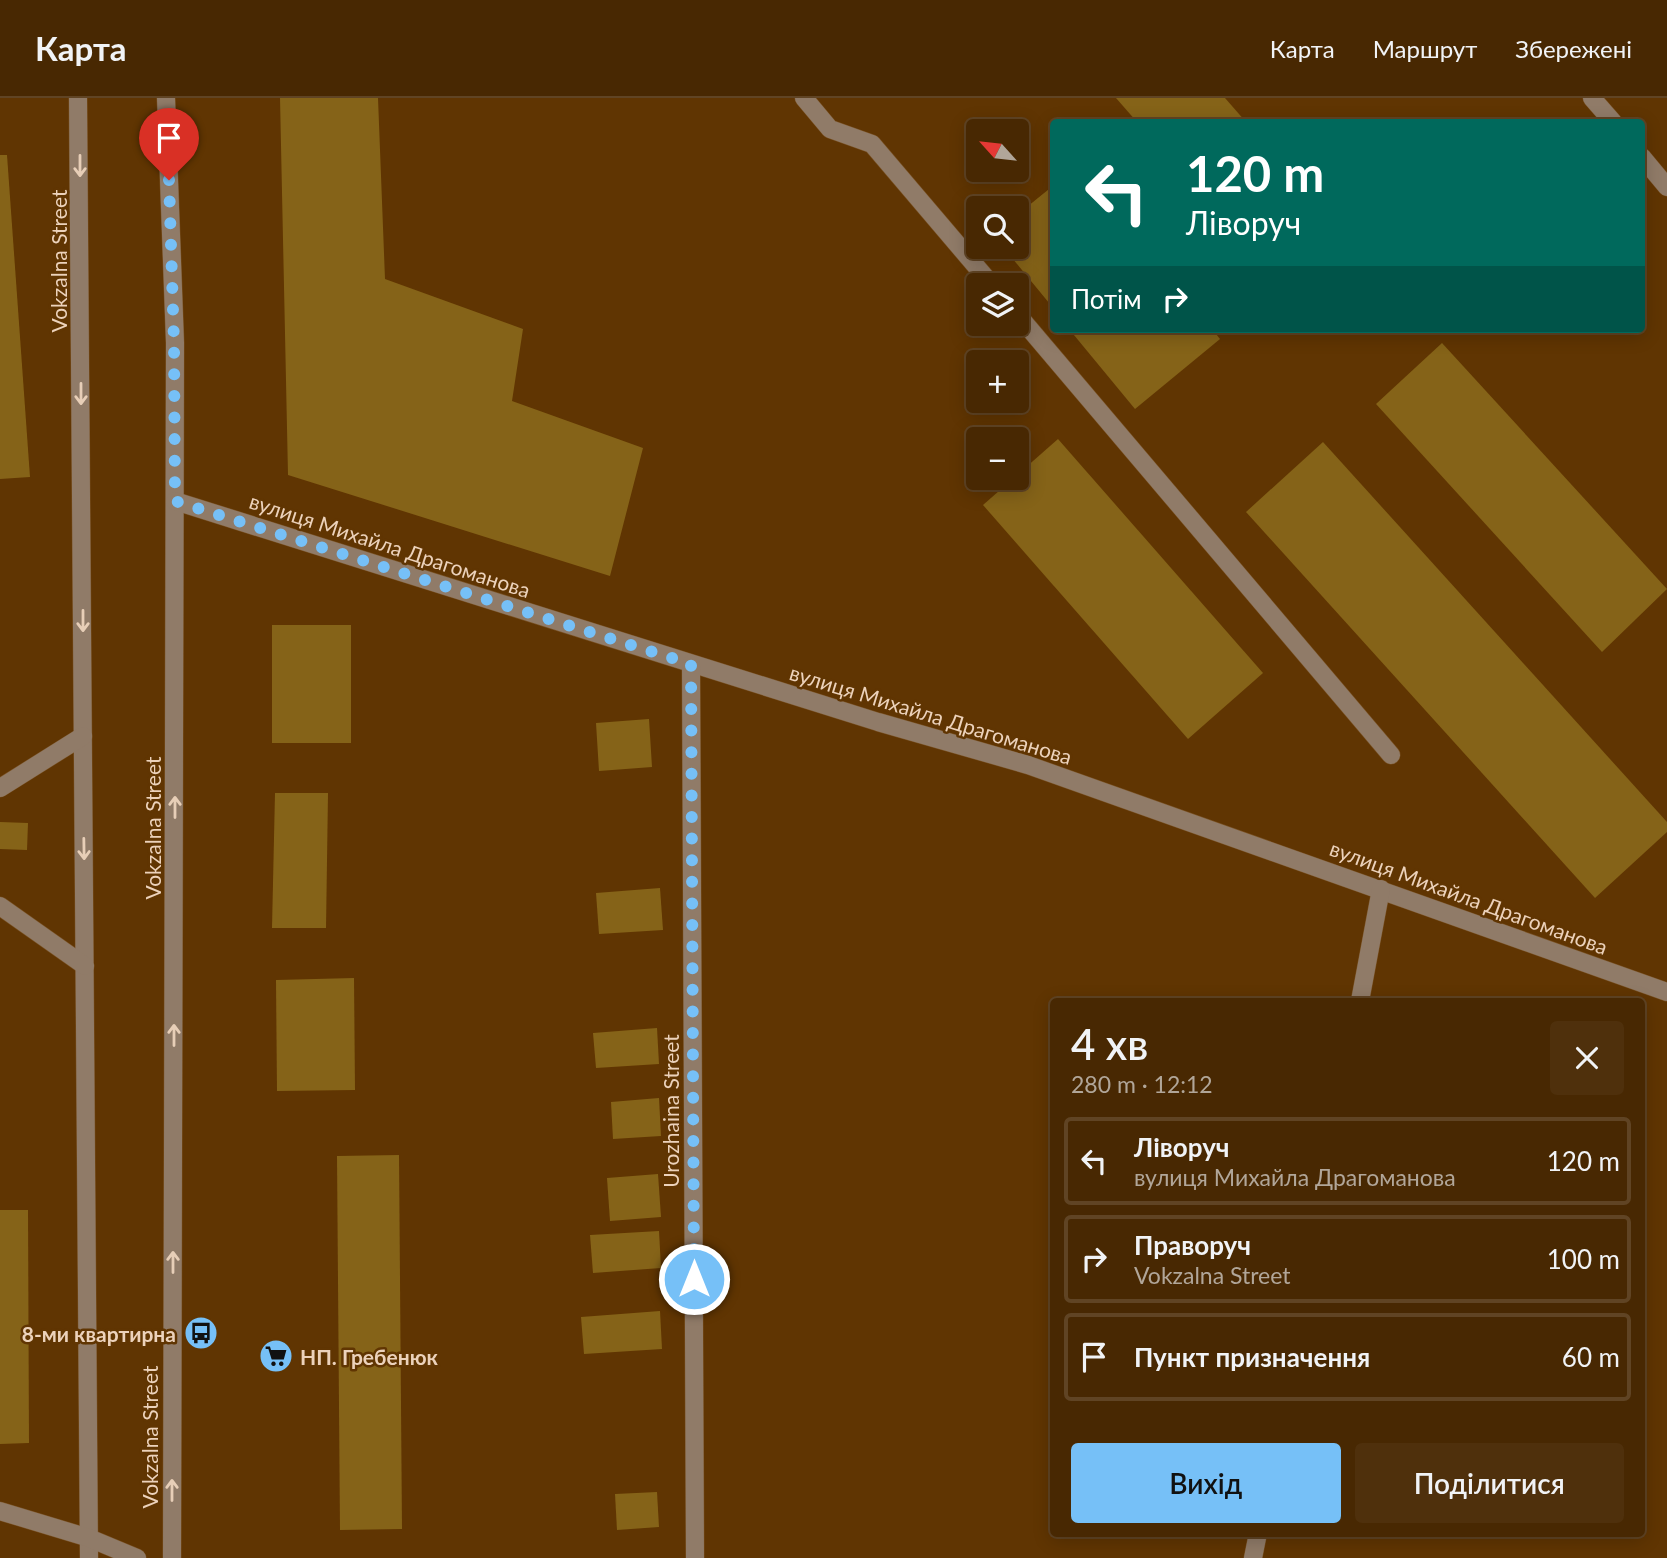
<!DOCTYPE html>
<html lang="uk">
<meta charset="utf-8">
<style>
body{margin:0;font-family:Lato,sans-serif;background:#4f300c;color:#f1f3f6;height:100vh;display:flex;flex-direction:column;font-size:26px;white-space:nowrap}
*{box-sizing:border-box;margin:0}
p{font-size:23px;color:#b1a699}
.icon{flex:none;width:38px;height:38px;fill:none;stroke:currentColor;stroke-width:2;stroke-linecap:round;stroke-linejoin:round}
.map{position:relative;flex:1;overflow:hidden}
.details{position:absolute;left:1050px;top:900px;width:595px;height:539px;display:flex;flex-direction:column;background:#482802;border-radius:7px;box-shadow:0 4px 18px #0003,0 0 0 2px #604424}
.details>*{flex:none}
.banner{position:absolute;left:1050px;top:21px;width:595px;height:214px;border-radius:7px;box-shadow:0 4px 18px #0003,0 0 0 2px #604424;background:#00695c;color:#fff;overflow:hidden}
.needle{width:46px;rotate:297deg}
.tools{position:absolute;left:966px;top:21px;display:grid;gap:14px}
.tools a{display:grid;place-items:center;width:63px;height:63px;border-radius:7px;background:#482802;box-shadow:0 4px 18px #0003,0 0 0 2px #604424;font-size:35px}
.pin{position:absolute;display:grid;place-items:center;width:60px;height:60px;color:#fff;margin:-72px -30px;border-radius:50% 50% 50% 0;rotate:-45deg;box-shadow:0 0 7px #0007}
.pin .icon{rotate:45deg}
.me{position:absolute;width:77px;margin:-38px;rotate:0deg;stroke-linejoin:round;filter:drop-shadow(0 0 5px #0008)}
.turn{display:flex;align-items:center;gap:24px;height:147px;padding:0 21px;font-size:32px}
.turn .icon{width:91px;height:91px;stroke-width:2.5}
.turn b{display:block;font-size:49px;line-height:60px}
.then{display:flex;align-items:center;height:66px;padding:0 21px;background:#0003;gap:14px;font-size:26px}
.round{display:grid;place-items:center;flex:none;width:74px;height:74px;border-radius:7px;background:#4f300c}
.overview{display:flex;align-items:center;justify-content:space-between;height:119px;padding:0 21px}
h1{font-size:42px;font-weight:600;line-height:52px}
.action{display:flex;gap:14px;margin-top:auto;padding:14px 21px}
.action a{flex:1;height:80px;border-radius:7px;background:#76c0f7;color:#111;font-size:28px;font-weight:600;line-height:80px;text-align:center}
.action a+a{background:#4f300c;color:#f1f3f6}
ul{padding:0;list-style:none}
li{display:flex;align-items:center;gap:21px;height:88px;margin:0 14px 10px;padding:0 7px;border:4px solid #604424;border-radius:7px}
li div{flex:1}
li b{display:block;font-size:26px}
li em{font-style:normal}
header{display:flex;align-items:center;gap:42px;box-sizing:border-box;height:98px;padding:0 35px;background:#482802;border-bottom:2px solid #604424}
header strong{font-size:33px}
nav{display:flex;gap:38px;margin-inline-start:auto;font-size:24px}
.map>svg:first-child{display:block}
</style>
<header>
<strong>Карта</strong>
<nav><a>Карта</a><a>Маршрут</a><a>Збережені</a></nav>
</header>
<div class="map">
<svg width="1667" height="1460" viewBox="0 0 1667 1460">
<rect width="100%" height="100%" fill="#603502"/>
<!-- building -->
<g fill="#856318">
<path d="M280,0H378L385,181L523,231L512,303L643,350L610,478L288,377Z"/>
<path d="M1116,0H1225L1246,24H1137Z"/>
<path d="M0,57H7L30,379L0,381Z"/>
<path d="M1054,87V211L1003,149H1017V117Z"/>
<path d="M1069,231H1212L1220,241L1135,311Z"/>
<path d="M1442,245L1667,491L1602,554L1376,306Z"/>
<path d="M1058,341L1263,575L1188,641L983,407Z"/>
<path d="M1323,344L1667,724V734L1595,800L1246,414Z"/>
<rect x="272" y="527" width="79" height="118"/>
<path d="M649,621L652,669L599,673L596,625Z"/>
<path d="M275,695H328L326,830H272Z"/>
<path d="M0,724L28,725L27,752L0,751Z"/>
<path d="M660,790L663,832L599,836L596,795Z"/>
<path d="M354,880L355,992L277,993L276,882Z"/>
<path d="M657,930L659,966L596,970L593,935Z"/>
<path d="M659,1000L661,1038L613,1041L611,1004Z"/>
<path d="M399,1057L402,1431L340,1432L337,1058Z"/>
<path d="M658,1076L661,1119L610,1123L607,1080Z"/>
<path d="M0,1112H28L29,1345L0,1346Z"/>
<path d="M659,1133L661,1170L593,1175L590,1137Z"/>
<path d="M660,1213L662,1251L584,1256L581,1219Z"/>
<path d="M657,1394L659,1429L617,1432L615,1396Z"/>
</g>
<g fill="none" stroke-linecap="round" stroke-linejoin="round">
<defs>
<g id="minor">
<path d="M78,0L89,1460"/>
<path d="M166,0L175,245L172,1460"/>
<path d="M804,0L830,31L872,46L992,187"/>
<path d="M1592,0L1613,24"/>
<path d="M1642,59L1667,89"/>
<path d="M1017,216L1391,657"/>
<path d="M175,403L878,624L1028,667L1667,894"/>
<path d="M691,566L695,1460"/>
<path d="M0,690L83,638"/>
<path d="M0,808L85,868"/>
<path d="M1360,903L1381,791"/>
<path d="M0,1413L89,1440L137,1460"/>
<path d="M1253,1460L1258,1435"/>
</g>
</defs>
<!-- minor casing -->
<use href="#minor" stroke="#795123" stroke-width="19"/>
<!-- minor -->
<use href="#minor" stroke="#907b68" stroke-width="18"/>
</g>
<!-- one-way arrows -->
<defs><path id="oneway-shaft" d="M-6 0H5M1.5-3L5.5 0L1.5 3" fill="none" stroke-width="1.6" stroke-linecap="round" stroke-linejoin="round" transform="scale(1.75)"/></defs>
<g stroke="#e7ceb7">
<use href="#oneway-shaft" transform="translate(80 68) rotate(90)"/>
<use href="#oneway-shaft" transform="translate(81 296) rotate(90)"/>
<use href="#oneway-shaft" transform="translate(83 523) rotate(90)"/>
<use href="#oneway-shaft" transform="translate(175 709) rotate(-90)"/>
<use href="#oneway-shaft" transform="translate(84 751) rotate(89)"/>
<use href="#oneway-shaft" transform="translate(174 937) rotate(-90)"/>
<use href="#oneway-shaft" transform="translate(173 1164) rotate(-90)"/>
<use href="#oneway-shaft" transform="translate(172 1392) rotate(-90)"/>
</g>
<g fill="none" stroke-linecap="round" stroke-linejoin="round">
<!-- route -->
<path stroke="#76c0f7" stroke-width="12" stroke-dasharray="0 21.6" d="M169,82L174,245L175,403L691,566L694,1181"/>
</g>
<!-- icons -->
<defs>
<symbol id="bus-disc" viewBox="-11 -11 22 22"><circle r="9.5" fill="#76c0f7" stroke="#603502"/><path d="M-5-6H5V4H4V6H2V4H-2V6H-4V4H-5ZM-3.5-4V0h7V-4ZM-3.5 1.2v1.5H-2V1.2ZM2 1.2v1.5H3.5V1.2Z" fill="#111"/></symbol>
<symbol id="supermarket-disc" viewBox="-11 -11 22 22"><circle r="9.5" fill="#76c0f7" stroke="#603502"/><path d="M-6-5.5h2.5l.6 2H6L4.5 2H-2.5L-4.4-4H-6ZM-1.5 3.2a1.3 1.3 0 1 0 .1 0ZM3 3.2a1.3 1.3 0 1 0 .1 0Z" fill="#111"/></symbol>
</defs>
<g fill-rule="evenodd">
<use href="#bus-disc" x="182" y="1216" width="38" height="38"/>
<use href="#supermarket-disc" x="257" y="1239" width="38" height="38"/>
</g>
<g text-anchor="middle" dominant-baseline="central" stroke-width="5" stroke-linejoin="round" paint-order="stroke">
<!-- street labels -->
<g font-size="21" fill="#ecd2bb" stroke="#603502">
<text transform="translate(58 163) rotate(-90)">Vokzalna Street</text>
<text transform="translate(390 447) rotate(18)">вулиця Михайла Драгоманова</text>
<text transform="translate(931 616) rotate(17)">вулиця Михайла Драгоманова</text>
<text transform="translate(152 730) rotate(-90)">Vokzalna Street</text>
<text transform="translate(1469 799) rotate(20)">вулиця Михайла Драгоманова</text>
<text transform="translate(670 1013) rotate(-90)">Urozhaina Street</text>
<text transform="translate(149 1339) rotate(-90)">Vokzalna Street</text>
</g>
<!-- poi labels -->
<g font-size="21" font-weight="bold" fill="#ecd2bb" stroke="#603502" text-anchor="end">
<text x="176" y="1235">8-ми квартирна</text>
<text x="300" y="1258" text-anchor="start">НП. Гребенюк</text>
</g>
</g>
</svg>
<div class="tools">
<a><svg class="needle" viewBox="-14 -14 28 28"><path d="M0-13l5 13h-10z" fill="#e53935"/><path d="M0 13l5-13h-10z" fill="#b1a699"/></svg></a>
<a><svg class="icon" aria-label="search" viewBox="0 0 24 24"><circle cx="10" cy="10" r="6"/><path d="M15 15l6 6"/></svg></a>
<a><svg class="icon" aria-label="layers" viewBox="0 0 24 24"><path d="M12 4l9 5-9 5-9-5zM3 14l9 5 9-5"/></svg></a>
<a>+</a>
<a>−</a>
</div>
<div class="pin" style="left:169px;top:82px;background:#d93025"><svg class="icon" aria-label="arrive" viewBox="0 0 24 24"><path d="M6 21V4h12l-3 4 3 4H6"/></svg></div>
<svg class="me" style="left:694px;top:1181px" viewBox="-20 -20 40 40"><circle r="17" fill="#76c0f7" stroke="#fff" stroke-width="3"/><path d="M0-11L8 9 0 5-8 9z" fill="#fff"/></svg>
<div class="banner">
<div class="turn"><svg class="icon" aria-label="left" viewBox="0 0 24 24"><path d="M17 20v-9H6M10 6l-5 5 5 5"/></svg><div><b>120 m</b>Ліворуч</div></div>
<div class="then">Потім<svg class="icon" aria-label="right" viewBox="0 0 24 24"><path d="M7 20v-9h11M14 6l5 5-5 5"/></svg></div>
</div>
<section class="details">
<div class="overview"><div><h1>4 хв</h1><p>280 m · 12:12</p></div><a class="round"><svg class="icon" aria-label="close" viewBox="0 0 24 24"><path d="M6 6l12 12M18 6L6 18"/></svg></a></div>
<ul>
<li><svg class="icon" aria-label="left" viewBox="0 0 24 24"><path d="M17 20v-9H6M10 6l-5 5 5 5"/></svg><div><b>Ліворуч</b><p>вулиця Михайла Драгоманова</p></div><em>120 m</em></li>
<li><svg class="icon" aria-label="right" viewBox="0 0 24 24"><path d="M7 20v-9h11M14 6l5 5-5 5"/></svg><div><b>Праворуч</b><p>Vokzalna Street</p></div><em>100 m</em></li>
<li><svg class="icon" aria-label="arrive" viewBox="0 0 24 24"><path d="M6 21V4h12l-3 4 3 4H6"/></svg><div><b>Пункт призначення</b></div><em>60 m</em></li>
</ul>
<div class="action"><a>Вихід</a><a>Поділитися</a></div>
</section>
</div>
